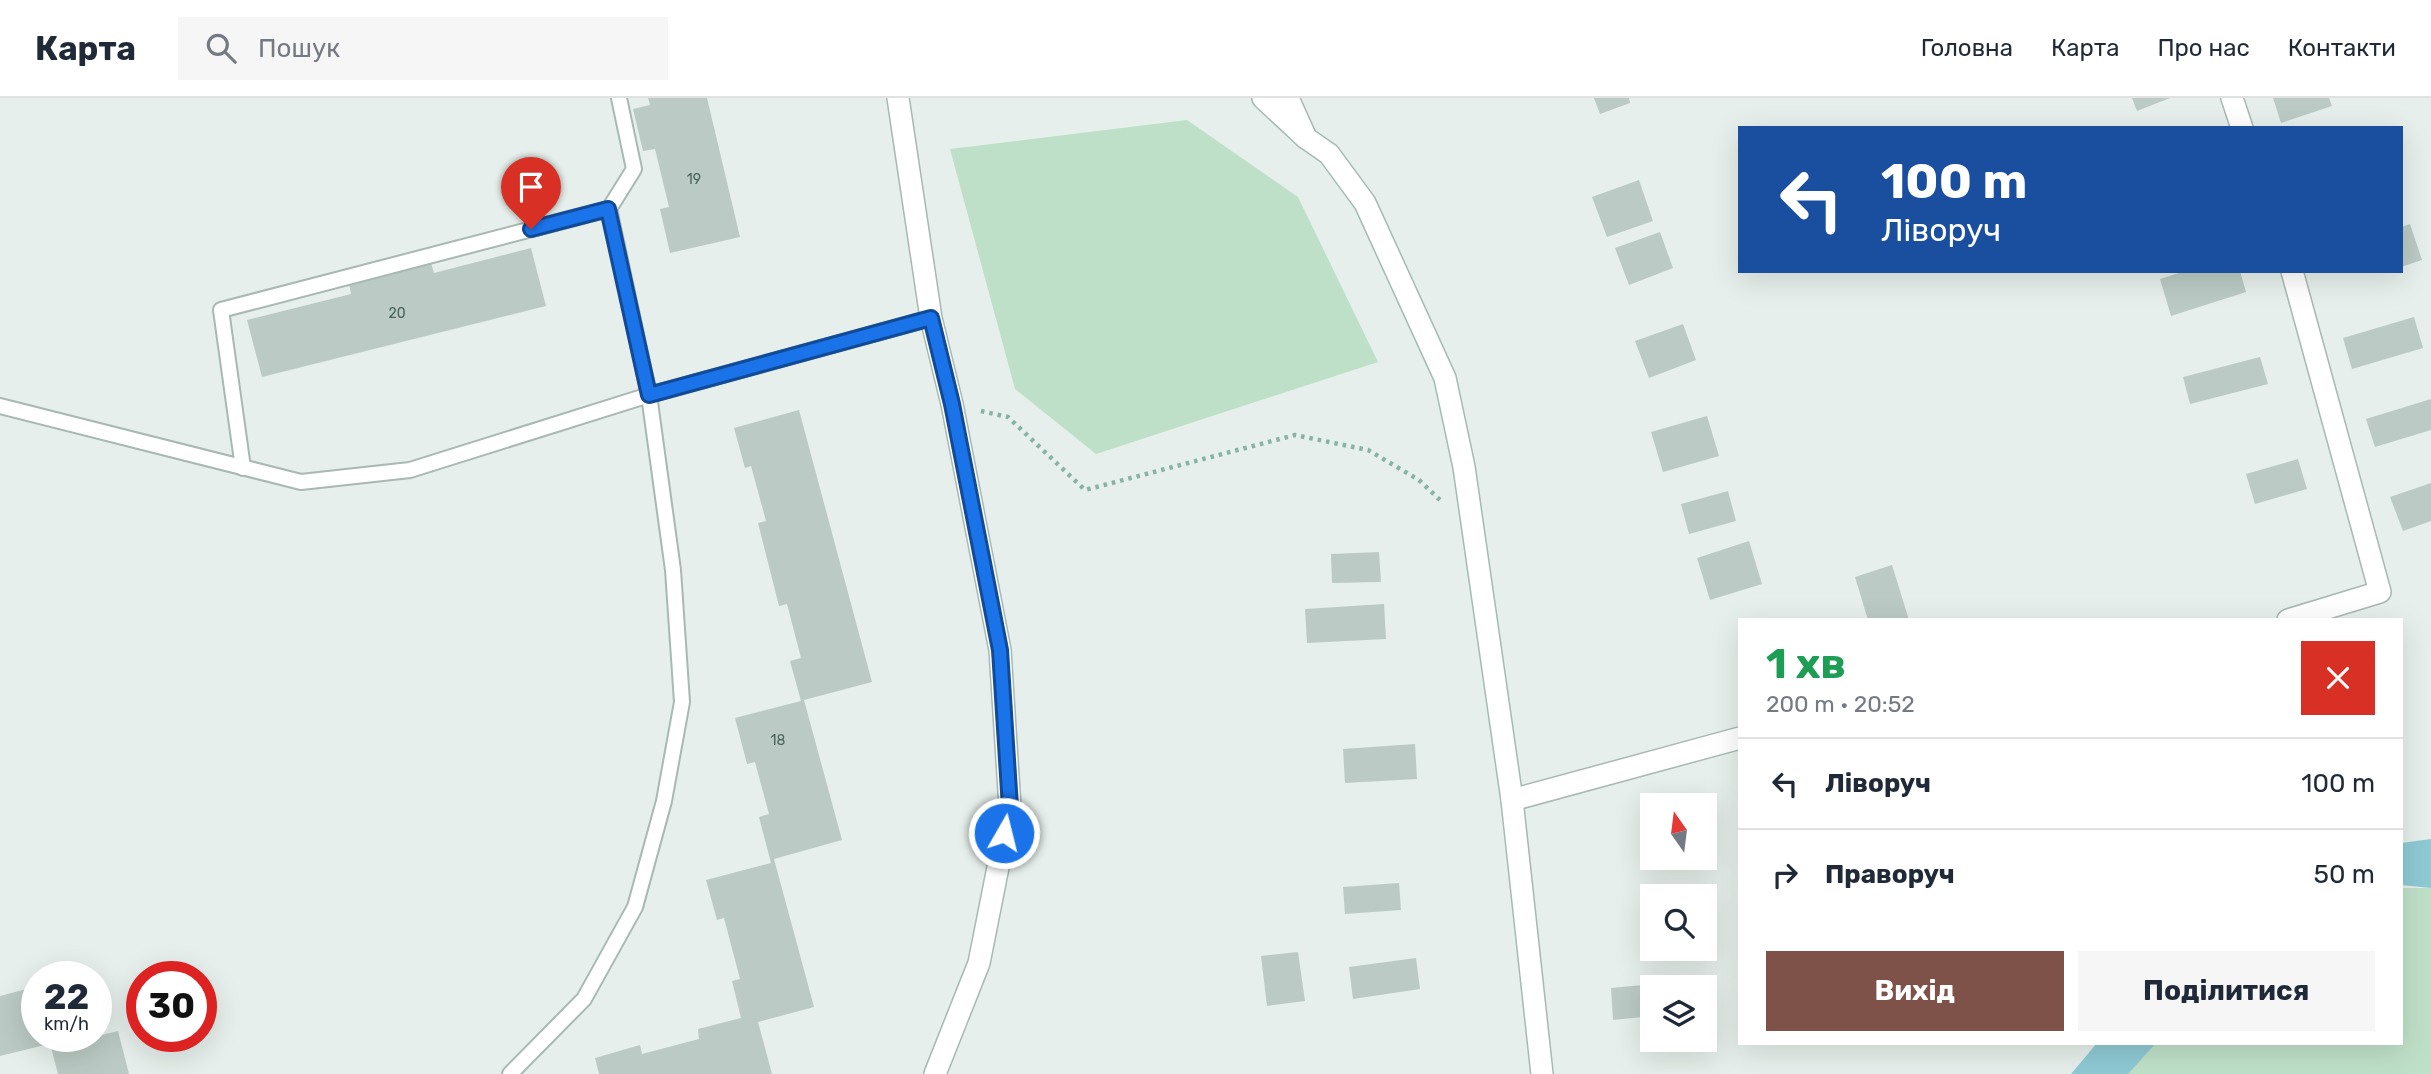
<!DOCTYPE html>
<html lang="uk">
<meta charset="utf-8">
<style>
body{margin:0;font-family:Rubik,sans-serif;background:#f6f6f7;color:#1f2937;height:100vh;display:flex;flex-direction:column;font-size:26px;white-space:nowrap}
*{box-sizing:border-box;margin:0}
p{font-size:23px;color:#747a83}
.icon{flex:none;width:38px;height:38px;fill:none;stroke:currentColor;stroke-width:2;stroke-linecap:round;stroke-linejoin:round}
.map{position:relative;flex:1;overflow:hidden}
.sheet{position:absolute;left:1738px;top:520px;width:665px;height:427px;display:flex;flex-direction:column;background:#fff;border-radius:0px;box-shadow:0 7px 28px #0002}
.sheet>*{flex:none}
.guide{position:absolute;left:1738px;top:28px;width:665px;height:147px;border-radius:0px;box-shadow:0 7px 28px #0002;background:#1a4fa0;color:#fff;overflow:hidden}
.needle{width:46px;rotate:346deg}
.controls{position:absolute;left:1640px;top:695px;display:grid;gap:14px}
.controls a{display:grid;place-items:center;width:77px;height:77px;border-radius:0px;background:#fff;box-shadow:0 7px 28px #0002;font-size:35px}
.speed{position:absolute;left:21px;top:863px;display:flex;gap:14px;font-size:35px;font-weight:700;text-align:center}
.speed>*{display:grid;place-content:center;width:91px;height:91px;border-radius:50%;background:#fff;box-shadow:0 7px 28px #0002;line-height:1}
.speed small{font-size:18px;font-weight:400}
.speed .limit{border:10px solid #d22;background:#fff;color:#111}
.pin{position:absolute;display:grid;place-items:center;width:60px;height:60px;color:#fff;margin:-72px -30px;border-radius:50% 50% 50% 0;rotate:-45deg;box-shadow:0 0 7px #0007}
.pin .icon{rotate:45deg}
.me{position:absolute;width:77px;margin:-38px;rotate:8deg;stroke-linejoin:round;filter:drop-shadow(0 0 5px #0008)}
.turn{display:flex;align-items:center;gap:24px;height:147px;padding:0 28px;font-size:32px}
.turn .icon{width:91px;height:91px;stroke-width:2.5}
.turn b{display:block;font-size:49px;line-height:60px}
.round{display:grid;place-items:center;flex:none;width:74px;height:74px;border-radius:0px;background:#f6f6f7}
.head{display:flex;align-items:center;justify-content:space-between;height:119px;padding:0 28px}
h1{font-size:42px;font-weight:700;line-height:52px;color:#1e9e55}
.action{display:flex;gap:14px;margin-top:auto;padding:14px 28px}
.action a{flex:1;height:80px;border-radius:0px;background:#7f5249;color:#fff;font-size:28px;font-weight:700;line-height:80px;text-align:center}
.action a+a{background:#f6f6f7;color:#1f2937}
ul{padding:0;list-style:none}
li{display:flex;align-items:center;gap:21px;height:91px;padding:0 28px;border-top:2px solid #e0e1e3}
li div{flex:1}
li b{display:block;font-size:26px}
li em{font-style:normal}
header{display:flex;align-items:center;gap:42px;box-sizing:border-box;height:98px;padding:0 35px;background:#fff;border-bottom:2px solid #e0e1e3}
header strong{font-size:33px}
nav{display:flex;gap:38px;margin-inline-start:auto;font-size:24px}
.search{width:490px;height:63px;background:#f6f6f7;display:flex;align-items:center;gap:18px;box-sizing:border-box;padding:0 24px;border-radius:0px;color:#747a83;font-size:26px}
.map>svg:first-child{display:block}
</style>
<header>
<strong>Карта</strong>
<div class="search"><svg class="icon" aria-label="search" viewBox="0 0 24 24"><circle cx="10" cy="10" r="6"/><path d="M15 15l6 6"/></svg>Пошук</div>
<nav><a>Головна</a><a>Карта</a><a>Про нас</a><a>Контакти</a></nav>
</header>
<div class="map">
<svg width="2431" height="976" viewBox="0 0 2431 976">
<rect width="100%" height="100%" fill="#e6efeb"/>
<!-- green -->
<g fill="#bfe0c8">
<path d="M1187,22L1298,99L1378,264L1096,356L1015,291L950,51Z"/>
<path d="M2401,790H2431V976H2127L2155,945H2401Z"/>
</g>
<!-- water -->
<g fill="#8ec9d4">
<path d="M2431,741V790L2401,787V745Z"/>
<path d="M2097,945H2156L2128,976H2071Z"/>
</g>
<!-- building -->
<g fill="#bbcac4">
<path d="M648,0H707L740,139L670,155L660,111L669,109L655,51L643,53L633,11L650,7Z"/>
<path d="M1594,0H1629L1630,5L1600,16Z"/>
<path d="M2132,0H2170L2137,13Z"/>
<path d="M2273,0H2329L2332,8L2281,25Z"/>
<path d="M1639,82L1653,123L1607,139L1592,99Z"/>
<path d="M2410,126L2422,162L2401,169V129Z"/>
<path d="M1660,134L1673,170L1629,187L1615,150Z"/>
<path d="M531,150L546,208L262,279L247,222L351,196L349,185L431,165L434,175Z"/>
<path d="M2185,173H2240L2246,194L2171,218L2160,181Z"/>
<path d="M2414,219L2423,250L2352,271L2343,240Z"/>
<path d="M1683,226L1696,262L1649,280L1635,243Z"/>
<path d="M2260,259L2268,286L2190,306L2183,279Z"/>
<path d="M2431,301V332L2375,349L2366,321Z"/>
<path d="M799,312L872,584L804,602L842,742L774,761L814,909L758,924L772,976H599L595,960L640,947L642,956L699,941L698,931L741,920L732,883L740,881L724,820L717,822L706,782L771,765L759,719L769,716L755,664L747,666L735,620L801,603L790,563L801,560L787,506L779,508L758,425L766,423L751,368L745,370L734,330Z"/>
<path d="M1707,318L1719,358L1663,374L1651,334Z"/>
<path d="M2298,361L2307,391L2255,406L2246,376Z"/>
<path d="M2431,385V423L2403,433L2390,399Z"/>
<path d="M1728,393L1736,423L1689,436L1681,406Z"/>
<path d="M1749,443L1762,486L1710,502L1697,460Z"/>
<path d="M1379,454L1381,484L1332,485L1331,456Z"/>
<path d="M1892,467L1909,522H1868L1855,479Z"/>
<path d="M1384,506L1386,541L1307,545L1305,511Z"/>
<path d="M1415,646L1417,681L1345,685L1343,651Z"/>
<path d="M1399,785L1401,812L1345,816L1343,789Z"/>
<path d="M1298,854L1305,903L1267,908L1261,858Z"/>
<path d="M1416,860L1420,891L1353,901L1349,869Z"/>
<path d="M1685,883V889H1652V918L1613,922L1611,890Z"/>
<path d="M34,889L37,900V938H47L49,946L0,958V898Z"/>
<path d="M118,933L129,976H58L51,949Z"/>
</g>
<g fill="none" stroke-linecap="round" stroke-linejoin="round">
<defs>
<g id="lane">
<path d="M0,308L301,384L410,372L649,297L931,220"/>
<path d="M243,370L221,212L609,111"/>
<path d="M510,976L584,901L635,809L664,703L682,604L673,472L649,297L609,111L634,71L619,0"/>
</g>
<g id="street">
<path d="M898,0L931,220L952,306L1000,552L1010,709L979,865L935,976"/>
<path d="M1288,0L1306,40"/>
<path d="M2232,0L2242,30"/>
<path d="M2288,522L2380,494L2292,173"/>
<path d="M1512,702L1740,640"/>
</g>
<path id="secondary" d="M1263,0L1306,40L1329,56L1365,105L1445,280L1464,369L1512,702L1542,976"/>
</defs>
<!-- lane casing -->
<use href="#lane" stroke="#a8b8b2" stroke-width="18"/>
<!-- street casing -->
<use href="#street" stroke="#a8b8b2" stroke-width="24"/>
<!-- secondary casing -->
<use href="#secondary" stroke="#a4bbb3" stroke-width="24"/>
<!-- path -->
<path stroke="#86b3a5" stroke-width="4.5" stroke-dasharray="3.5 5" stroke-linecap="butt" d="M981,313L1008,319L1085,392L1295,337L1368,352L1419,382L1440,402"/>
<!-- lane -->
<use href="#lane" stroke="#fff" stroke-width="14"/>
<!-- street -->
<use href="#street" stroke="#fff" stroke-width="21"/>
<!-- secondary -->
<use href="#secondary" stroke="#fff" stroke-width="21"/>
</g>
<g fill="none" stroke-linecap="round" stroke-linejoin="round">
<defs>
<path id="route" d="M531,131L608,111L649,297L931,220L952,306L1000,552L1010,709L1004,735"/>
</defs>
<!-- route casing -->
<use href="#route" stroke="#114b97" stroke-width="18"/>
<!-- route -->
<use href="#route" stroke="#1a73e8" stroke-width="12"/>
</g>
<g text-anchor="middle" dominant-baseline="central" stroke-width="7" stroke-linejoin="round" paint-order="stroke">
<!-- number labels -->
<g font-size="14" fill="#4a645c">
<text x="694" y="81">19</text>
<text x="397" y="215">20</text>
<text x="778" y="642">18</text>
</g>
</g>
</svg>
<div class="controls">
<a><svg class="needle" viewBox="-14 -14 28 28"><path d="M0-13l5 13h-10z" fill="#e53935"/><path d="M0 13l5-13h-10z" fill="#747a83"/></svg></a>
<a><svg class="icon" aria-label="search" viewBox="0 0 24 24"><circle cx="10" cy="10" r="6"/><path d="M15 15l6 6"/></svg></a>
<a><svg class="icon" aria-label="layers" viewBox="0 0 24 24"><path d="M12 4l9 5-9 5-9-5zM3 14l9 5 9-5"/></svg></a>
</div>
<div class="speed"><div>22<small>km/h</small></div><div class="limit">30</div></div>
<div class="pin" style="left:531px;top:131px;background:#d93025"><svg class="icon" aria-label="arrive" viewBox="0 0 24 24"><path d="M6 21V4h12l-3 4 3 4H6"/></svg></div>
<svg class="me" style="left:1004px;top:735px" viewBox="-20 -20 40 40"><circle r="17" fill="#1a73e8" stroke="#fff" stroke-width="3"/><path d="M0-11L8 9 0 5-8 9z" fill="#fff"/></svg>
<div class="guide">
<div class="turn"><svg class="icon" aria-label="left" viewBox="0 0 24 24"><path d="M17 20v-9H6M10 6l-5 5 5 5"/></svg><div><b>100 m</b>Ліворуч</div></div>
</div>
<section class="sheet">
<div class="head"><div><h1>1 хв</h1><p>200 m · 20:52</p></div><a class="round" style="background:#d93025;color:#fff"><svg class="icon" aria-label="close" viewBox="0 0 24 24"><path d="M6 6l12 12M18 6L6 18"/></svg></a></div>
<ul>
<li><svg class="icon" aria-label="left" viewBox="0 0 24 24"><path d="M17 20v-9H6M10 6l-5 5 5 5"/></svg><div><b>Ліворуч</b></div><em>100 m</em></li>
<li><svg class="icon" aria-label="right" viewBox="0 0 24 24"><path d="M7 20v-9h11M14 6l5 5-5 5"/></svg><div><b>Праворуч</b></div><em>50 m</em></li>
</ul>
<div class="action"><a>Вихід</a><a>Поділитися</a></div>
</section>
</div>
